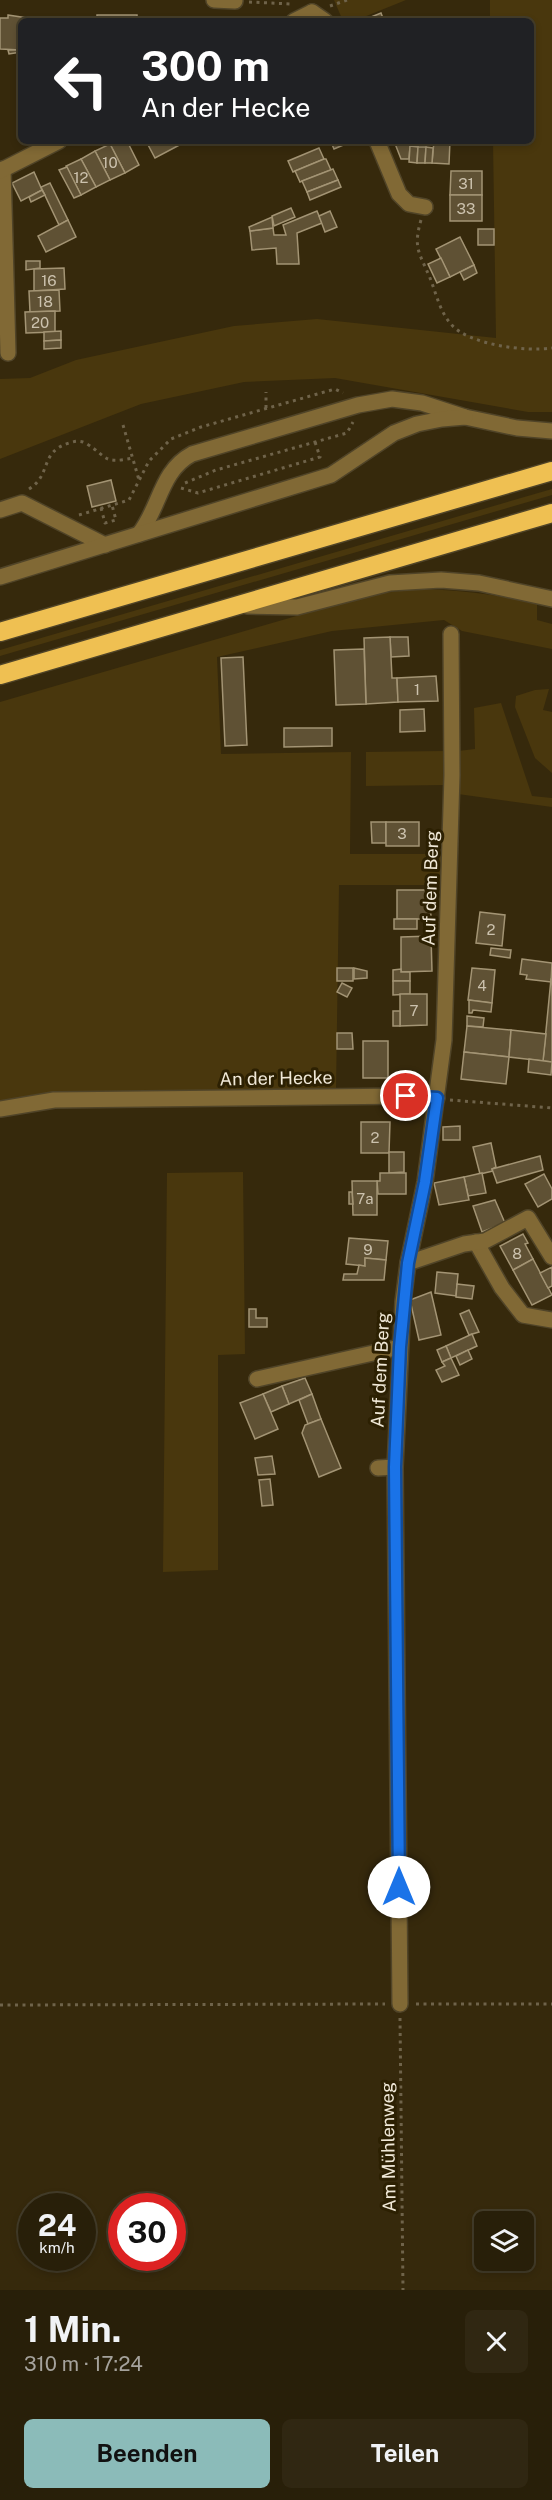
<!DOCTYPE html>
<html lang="de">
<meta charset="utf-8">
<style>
body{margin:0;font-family:"Public Sans",sans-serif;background:#302712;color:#f1f3f6;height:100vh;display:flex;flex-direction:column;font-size:22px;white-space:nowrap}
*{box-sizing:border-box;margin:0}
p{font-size:20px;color:#a5a29c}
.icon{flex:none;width:33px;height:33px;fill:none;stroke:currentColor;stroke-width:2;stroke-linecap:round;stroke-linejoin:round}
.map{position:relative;height:2290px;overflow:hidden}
.sheet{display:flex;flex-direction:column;background:#281f09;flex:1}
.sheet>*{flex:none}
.hud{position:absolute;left:18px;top:18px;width:516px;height:126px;border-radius:9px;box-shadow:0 3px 9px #0003,0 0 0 2px #443d2a;background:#202124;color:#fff;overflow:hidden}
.buttons{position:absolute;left:474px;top:2211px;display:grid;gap:12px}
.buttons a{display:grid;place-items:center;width:60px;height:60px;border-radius:9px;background:#281f09;box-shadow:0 3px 9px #0003,0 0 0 2px #443d2a;font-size:30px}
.speed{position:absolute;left:18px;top:2193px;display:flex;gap:12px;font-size:30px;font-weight:700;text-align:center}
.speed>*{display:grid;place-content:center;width:78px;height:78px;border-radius:50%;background:#281f09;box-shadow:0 3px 9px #0003,0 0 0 2px #443d2a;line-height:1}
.speed small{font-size:15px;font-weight:400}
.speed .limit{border:9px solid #d22;background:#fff;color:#111}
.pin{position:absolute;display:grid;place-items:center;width:51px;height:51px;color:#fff;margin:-26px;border:3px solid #fff;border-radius:50%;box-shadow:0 2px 6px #0007}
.me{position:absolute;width:66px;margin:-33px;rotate:0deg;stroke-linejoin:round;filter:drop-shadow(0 0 4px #0008)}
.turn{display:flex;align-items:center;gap:21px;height:126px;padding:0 24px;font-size:27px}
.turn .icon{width:78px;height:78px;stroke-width:2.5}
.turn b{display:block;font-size:42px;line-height:51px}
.round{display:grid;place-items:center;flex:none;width:63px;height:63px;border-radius:9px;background:#302712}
.summary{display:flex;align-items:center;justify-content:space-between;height:102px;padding:0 24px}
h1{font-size:36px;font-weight:700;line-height:45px}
.cta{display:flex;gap:12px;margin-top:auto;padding:12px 24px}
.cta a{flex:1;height:69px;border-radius:9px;background:#8bbbb9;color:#111;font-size:24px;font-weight:700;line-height:69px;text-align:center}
.cta a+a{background:#302712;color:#f1f3f6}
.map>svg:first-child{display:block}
</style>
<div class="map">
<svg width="552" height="2290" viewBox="0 0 552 2290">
<rect width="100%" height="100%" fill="#36290c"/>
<!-- green -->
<g fill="#49370d">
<path d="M334,0H406L354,21H343Z"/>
<path d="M490,0H552V412H528L335,378L244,382L141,404L0,459V379L30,378L76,360L234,326L317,319L496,338L493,141H531V21H490Z"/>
<path d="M552,489V495L0,656V650Z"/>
<path d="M414,589C456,589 496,595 537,603V620L552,624V649L462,631L444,620L332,631L217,657L221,754L351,752L350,854H446L445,885H339L336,1091L37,1094L0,1104V702L369,595Z"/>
<path d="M549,689L543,710L552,712V773L535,758L515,707L516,696L535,690Z"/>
<path d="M501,703L532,796L552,798V807L458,794V751L475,749L474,708Z"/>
<path d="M445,751V785L366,786V752Z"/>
<path d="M243,1172L245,1354L218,1355V1570L163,1572L167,1173Z"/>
</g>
<!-- building -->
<g fill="#5f5134" stroke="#a39474" stroke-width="1.5">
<path d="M381,13L384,21H366V19Z"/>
<path d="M8,15L34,19V21H21V50L0,49V18H8Z"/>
<rect x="97" y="15" width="40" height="6"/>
<path d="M48,18H71L70,21H49Z"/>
<path d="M8,50H21V52L9,54Z"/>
<path d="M115,141H127L139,165L125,173L110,144Z"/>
<path d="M146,141H187L155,158Z"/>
<path d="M347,141L348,143L334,149L331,142Z"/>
<path d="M394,141H418V147L410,146L409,159H401Z"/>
<path d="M434,141H450L449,164L432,163Z"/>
<path d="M110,144L125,173L110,180L95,151Z"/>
<path d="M410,146L418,147L417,163L409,162Z"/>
<path d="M418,147H426L425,163H417Z"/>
<path d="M426,147L433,148L432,163H425Z"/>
<path d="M319,148L324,159L293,172L288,161Z"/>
<path d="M95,151L110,180L96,187L81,159Z"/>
<path d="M81,159L96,187L81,195L66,166Z"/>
<path d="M324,159H326L331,170L300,182L295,171Z"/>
<path d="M67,167L81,195L74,198L59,170Z"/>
<path d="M333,169L338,180L307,192L302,181Z"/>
<path d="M451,171H482V195H450Z"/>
<path d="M34,172L42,190L21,201L12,183Z"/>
<path d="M338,180L341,187L310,200L307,192Z"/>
<path d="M50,183L68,220L59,225L41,187Z"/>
<path d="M42,190L45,195L31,202L29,197Z"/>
<rect x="450" y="195" width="32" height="26"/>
<path d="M291,208L295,217L274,226L272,216Z"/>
<path d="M317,211L322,223L297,233L299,264H277L276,248L252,250L250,231L273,228L274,235H286L283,225Z"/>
<path d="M330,211L337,227L325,232L319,216Z"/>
<path d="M272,217L273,228L250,231L249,227Z"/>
<path d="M68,220L76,237L46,252L38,236Z"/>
<rect x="478" y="229" width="16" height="16"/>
<path d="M460,237L474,265L450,277L436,249Z"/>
<path d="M441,258L450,277L437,283L428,264Z"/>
<path d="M26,261H40V268L26,270Z"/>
<path d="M474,265L477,273L464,280L460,272Z"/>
<path d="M64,268L65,289L34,291V269Z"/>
<path d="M59,290L60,311L30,312L29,291Z"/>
<path d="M55,311V332L26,333L25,312Z"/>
<path d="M61,331V340L44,341V332Z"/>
<path d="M61,340V348L44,349V341Z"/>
<path d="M111,480L116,501L92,507L87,486Z"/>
<path d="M390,637H408L409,656L391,657Z"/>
<path d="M390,637L392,678H397L398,702L366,704L364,638Z"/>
<path d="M364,649L366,704L336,705L334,650Z"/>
<path d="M243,657L247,745L225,746L221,658Z"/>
<path d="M436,676L438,701L398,702L397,678Z"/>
<path d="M424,709L425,731L400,732V710Z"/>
<path d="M284,728H332V746L284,747Z"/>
<path d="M371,822H386V843H372Z"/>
<rect x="386" y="822" width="33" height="24"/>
<path d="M397,890H430L431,919H397Z"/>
<path d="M480,912L505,915L502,946L476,943Z"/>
<rect x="394" y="919" width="23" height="10"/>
<path d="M431,936L432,971L401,972V937Z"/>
<path d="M491,948L511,950L510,958L490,955Z"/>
<path d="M522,959L552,963L551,982L526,979L527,975L520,974Z"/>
<rect x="337" y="968" width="16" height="13"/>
<path d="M354,968L367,971V978L354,979Z"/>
<path d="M472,968L495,970L492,1003L468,1000Z"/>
<path d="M401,969V972H410V981H393V970Z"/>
<path d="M551,979H552V1062L543,1061Z"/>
<path d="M393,981H410V994L393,995Z"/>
<path d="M342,983L352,988L347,997L337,992Z"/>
<path d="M400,994H427V1025L400,1026Z"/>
<path d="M469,1000L492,1003L491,1012L473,1010L472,1013H469Z"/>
<rect x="393" y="1011" width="7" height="15"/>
<path d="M467,1016L484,1018L483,1027L467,1026Z"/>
<path d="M467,1026L511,1030L509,1057L464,1052Z"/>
<path d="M511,1030L546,1034L543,1061L509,1057Z"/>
<path d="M337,1033H352L353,1049H337Z"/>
<rect x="363" y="1041" width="25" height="37"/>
<path d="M464,1052L509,1057L506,1084L461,1079Z"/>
<path d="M529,1059L552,1062L551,1075L528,1072Z"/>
<path d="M361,1122H390L389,1153H361Z"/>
<path d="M460,1126V1140H443V1127Z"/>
<path d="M491,1143L496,1167L492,1169L493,1171L480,1174L473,1147Z"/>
<path d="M389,1152H404V1172L389,1173Z"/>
<path d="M540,1156L543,1170L497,1183L492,1169Z"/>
<path d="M380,1173H406V1194H378L377,1181H380Z"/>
<path d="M482,1173L486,1193L468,1196L464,1177Z"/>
<path d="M544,1174L552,1189V1199L538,1207L525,1184Z"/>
<path d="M464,1177L469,1200L439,1205L434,1183Z"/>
<path d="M352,1181H377V1215H353Z"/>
<path d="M349,1192H352L353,1204H349Z"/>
<path d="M495,1200L505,1223L482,1232L473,1206Z"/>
<path d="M523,1234L528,1243L525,1244L533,1259L513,1270L500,1246Z"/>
<path d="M349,1238L388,1241L386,1260L365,1258V1266L346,1264Z"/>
<path d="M365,1258L386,1260L384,1280H343L344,1274H357L359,1265L365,1266Z"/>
<path d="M533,1259L552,1295L532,1305L513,1270Z"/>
<path d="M552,1267V1286L548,1288L540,1273Z"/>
<path d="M437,1272L458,1274L456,1296L435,1293Z"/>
<path d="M457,1284L474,1286L472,1299L456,1297Z"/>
<path d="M431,1292L441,1335L419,1340L410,1300Z"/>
<path d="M249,1309H256V1318H267V1327H249Z"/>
<path d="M469,1310L479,1332L469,1335L460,1314Z"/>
<path d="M472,1334L477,1346L451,1358L446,1346Z"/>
<path d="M446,1346L451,1358L442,1362L437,1350Z"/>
<path d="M468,1350L472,1359L460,1365L456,1356Z"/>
<path d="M451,1358L459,1375L442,1382L436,1370L445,1366L442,1362Z"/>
<path d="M305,1378L312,1394L289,1404L282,1386Z"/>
<path d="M282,1386L289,1404L271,1412L263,1394Z"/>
<path d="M263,1394L278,1429L255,1439L240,1403Z"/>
<path d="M312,1394L321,1419L308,1424L299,1400Z"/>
<path d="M321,1419L341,1468L319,1477L302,1433L305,1425Z"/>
<path d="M272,1456L275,1474L258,1475L255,1458Z"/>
<path d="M270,1479L273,1505L262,1506L259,1480Z"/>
</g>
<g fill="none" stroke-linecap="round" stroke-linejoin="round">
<defs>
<g id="minor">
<path d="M214,0L235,1"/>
<path d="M312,12L325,21"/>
<path d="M294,21L312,12"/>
<path d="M377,141L399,194L409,204L425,207"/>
<path d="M3,169L8,353"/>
<path d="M0,171L59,141"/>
<path d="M0,510L22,503L105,545"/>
<path d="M139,534C160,508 160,471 192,454L358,405L392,399L422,403L465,417L517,428L552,431"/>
<path d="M0,577L331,475L394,433L417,424L442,419L465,417"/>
<path d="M247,606L297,607L390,583L441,580L479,583L552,599"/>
<path d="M0,1109L54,1100L406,1096L437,1098"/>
<path d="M476,1242L502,1288L523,1315L552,1320"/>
<path d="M408,1263L464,1244L485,1241L528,1218L552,1257"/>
<path d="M257,1379L400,1347"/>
<path d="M378,1468L395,1467"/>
<path d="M400,2004L395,1467L403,1302L408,1263L425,1182L444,1040L452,775L451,634"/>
</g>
<g id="highway">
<path d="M0,632L552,471"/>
<path d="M0,675L552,513"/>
</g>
</defs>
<!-- minor casing -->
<use href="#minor" stroke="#504428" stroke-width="18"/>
<!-- highway casing -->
<use href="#highway" stroke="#504428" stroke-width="21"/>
<!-- path -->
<g stroke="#6f634a" stroke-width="3" stroke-dasharray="3 4.5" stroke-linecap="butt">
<path d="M249,2L291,4"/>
<path d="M330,6L347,0"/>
<path d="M421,220C413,248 419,252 430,278C436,293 440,312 451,324C468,345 527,352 552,348"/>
<path d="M266,408V392"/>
<path d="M123,425L139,480"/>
<path d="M185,483L216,470L347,433L353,422"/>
<path d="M181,488L198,493L320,457L315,442"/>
<path d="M29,489C52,475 39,452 69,443C75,441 81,440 87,444C109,458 103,464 133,458"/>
<path d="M101,508L105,523L116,520L112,505"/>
<path d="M79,515L129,500L149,461L171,439L201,427L335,389L343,393"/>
<path d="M450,1100L552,1108"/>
<path d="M416,2004H552"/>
<path d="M0,2005L385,2004"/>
<path d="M400,2018L403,2290"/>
</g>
<!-- minor -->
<use href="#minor" stroke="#816935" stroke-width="15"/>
<!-- highway -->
<use href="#highway" stroke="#efc052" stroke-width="18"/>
</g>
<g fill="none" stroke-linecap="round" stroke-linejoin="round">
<defs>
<path id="route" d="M399,1887L395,1467L400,1347L408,1263L425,1182L437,1098L406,1096"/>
</defs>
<!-- route casing -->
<use href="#route" stroke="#114b97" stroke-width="15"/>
<!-- route -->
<use href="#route" stroke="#1a73e8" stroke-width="10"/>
</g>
<g text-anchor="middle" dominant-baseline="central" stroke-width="6" stroke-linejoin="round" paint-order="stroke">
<!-- number labels -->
<g font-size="15" fill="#ccc2ae">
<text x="110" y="162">10</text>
<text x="81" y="177">12</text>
<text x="466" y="183">31</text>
<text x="466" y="208">33</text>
<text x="49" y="280">16</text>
<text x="45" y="301">18</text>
<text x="40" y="322">20</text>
<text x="417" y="689">1</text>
<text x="402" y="833">3</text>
<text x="491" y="929">2</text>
<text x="482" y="985">4</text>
<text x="414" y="1010">7</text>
<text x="375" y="1137">2</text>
<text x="365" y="1198">7a</text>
<text x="368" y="1249">9</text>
<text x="517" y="1253">8</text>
</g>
<!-- street labels -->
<g font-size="18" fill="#f0e8d7" stroke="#2c2002">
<text transform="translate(430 888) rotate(-88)">Auf dem Berg</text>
<text transform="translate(276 1078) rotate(-1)">An der Hecke</text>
<text transform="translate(380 1370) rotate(-87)">Auf dem Berg</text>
<text transform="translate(388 2147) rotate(-91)">Am Mühlenweg</text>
</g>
</g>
</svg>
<div class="buttons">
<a><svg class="icon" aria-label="layers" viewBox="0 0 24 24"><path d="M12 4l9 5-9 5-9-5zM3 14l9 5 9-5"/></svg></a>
</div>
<div class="speed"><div>24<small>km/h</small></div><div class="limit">30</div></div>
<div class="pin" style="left:406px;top:1096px;background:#d93025"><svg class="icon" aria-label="arrive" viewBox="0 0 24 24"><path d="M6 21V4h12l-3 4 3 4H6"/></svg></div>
<svg class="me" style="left:399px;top:1887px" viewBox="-20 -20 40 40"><circle r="19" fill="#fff"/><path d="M0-13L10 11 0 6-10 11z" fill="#1a73e8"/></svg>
<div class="hud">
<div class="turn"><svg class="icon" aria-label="left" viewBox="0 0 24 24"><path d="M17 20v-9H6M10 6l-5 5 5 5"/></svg><div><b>300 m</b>An der Hecke</div></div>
</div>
</div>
<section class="sheet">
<div class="summary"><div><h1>1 Min.</h1><p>310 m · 17:24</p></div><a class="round"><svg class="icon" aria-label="close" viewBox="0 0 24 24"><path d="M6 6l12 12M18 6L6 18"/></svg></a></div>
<div class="cta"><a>Beenden</a><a>Teilen</a></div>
</section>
